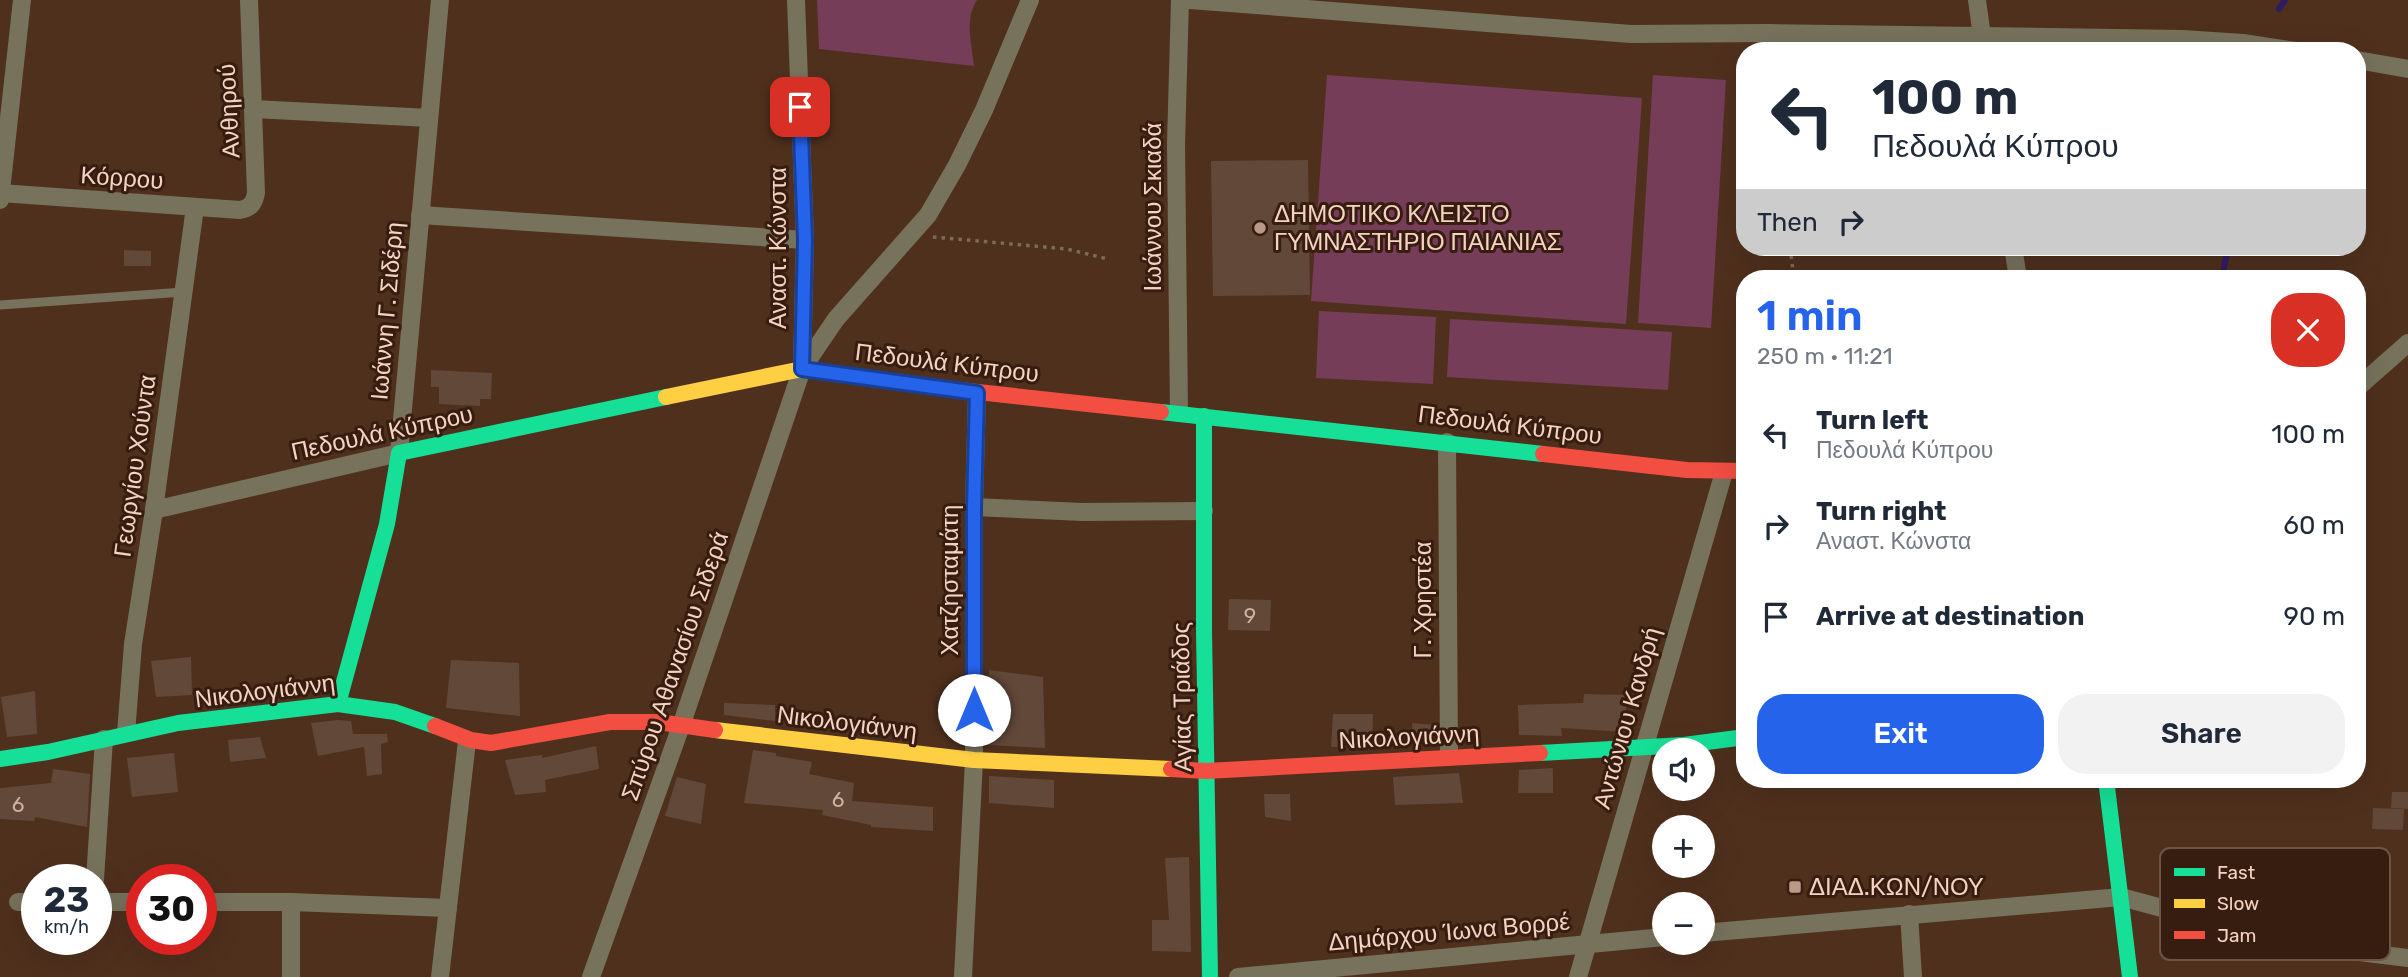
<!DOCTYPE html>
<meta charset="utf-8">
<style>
body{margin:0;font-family:Rubik,sans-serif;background:#f2f2f3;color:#1f2937;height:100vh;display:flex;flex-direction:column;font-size:26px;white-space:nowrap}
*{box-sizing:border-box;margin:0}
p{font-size:23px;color:#747a83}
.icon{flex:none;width:38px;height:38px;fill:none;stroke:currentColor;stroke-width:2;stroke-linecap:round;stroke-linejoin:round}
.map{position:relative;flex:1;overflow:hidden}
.sheet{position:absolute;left:1736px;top:270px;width:630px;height:518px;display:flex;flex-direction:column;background:#fff;border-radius:28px;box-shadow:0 7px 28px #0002}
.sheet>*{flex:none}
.top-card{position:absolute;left:1736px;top:42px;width:630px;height:214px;border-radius:28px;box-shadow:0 7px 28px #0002;background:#fff;color:#1f2937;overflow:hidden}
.buttons{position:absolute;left:1652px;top:738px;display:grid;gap:14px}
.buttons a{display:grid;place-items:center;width:63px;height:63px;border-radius:50%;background:#fff;box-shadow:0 7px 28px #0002;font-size:35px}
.speed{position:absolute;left:21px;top:864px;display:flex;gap:14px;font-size:35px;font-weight:700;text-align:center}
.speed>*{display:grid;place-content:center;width:91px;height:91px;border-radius:50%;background:#fff;box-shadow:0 7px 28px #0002;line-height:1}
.speed small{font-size:18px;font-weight:400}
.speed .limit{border:10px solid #d22;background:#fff;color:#111}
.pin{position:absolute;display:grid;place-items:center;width:60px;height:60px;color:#fff;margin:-30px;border-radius:14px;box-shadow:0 4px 10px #0006}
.me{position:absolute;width:77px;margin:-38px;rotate:0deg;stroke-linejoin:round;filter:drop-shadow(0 0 5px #0008)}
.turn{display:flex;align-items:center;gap:24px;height:147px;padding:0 21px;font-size:32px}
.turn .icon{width:91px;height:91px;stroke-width:2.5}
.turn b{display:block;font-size:49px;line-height:60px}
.then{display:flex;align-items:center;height:66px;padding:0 21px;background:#0003;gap:14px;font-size:26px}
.round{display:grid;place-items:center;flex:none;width:74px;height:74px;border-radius:28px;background:#f2f2f3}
.head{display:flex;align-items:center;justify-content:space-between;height:119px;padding:0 21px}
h1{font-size:42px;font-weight:600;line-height:52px;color:#2563eb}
.primary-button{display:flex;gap:14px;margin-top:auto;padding:14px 21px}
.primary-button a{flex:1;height:80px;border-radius:28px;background:#2563eb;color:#fff;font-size:28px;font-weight:600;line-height:80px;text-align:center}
.primary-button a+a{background:#f2f2f3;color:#1f2937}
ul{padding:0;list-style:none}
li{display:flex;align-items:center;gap:21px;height:91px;padding:0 21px}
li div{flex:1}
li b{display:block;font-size:26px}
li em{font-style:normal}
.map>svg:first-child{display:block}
</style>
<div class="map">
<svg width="2408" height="977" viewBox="0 0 2408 977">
<rect width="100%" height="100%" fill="#4f301d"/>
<!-- green -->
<g fill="#763d58">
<path d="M817,0H977C964,19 972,44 974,66L819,49Z"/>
<path d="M1327,75L1642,98L1626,324L1311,301Z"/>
<path d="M1653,75L1726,80L1711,328L1638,323Z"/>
<path d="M1319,311L1436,317L1433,384L1316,378Z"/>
<path d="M1450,319L1672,332L1668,390L1447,377Z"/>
</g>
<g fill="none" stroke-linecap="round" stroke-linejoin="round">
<!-- stream -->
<g stroke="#311b64" stroke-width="6">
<path d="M2279,9L2285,0"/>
<path d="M2222,278L2228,247"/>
</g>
</g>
<!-- building -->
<g fill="#614839">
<path d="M1308,160L1310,295L1213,296L1211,161Z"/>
<path d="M124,250L151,251V266H124Z"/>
<path d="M431,370L492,373L491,399H480V406L439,404V387H431Z"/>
<path d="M1229,599L1271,600L1270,631L1228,630Z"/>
<path d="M191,657L192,695L156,697L151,661Z"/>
<path d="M451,660L519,663L520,716L446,708Z"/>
<path d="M989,670L1043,677L1045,748L989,745Z"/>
<path d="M35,691L37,734L7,737L1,697Z"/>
<path d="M1584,694L1627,695L1625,732L1561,728L1562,736L1519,735L1518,705L1583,703Z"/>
<path d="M724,703L775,705V721L724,715Z"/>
<path d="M1333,714H1373L1372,746L1331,747Z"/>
<path d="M338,720L351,721L353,734H387L388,742L381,744L382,774L367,776L364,747L318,756L311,723Z"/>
<path d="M1412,723L1435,725V741L1413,739Z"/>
<path d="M260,737L266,758L230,762L228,740Z"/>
<path d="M596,746L599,769L545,780L546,792L515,795L505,760L542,755V758Z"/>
<path d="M753,750L776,753V756L812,762L809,774L854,783L852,801L933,807V831L871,827V825L822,815L823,810L744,803Z"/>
<path d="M174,753L178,792L132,797L127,758Z"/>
<path d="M1553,768V793H1518L1519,770Z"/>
<path d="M53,769L90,774L87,827L35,817L34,821L0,819V788L51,783Z"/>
<path d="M1459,773L1463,803L1395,805L1393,777Z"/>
<path d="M989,776L1054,780V808L989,803Z"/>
<path d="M677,777L706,784L701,824L665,816Z"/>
<path d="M2392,792H2408V809L2391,808Z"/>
<path d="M1264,794H1290L1291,821L1265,817Z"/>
<path d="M2373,808L2404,809L2403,830L2372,829Z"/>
<path d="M1189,857L1191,952L1152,951V920H1169L1165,858Z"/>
</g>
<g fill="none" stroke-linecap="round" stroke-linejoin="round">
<!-- path -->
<g stroke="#796c59" stroke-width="3.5" stroke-dasharray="3.5 5" stroke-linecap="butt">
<path d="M933,237L1067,249L1108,259"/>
<path d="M1790,247L1794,278"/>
</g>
<!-- lane -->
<path stroke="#77725c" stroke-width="9" d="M0,305L184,292"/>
<!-- street -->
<g stroke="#77725c" stroke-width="18">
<path d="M796,0L805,240L802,367"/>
<path d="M1190,0L1631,34L1768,33L2182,39L2243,43L2296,51"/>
<path d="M1977,0L1984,51"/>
<path d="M1768,33L1770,51"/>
<path d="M2357,60L2408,69"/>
<path d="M253,109L429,118"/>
<path d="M0,193L240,210C251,208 254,203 256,193L249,0"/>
<path d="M0,200L22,0"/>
<path d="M420,215L805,240"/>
<path d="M2013,247L2018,278"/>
<path d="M2357,388L2408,343"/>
<path d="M1179,413L1176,144L1180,0"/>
<path d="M1447,442L1449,757"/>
<path d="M974,507L1083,512L1204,511"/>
<path d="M154,510L399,453L440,0"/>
<path d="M126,733L133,644L154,510L195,207"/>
<path d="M95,880L104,739"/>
<path d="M18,902H37"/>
<path d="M96,902H142"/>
<path d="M201,902H291L448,908"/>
<path d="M1909,914L1913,977"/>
<path d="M1703,933L2121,897L2295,944L2408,958"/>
<path d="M291,977V902"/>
<path d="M440,977L467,741"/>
<path d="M591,977L681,726L802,369L836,319L928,215L957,165L984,110L1030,0"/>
<path d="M963,977L974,760V507L977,393"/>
<path d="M1238,977L1664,937"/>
<path d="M1578,977L1724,472"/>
</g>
<!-- fast -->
<g stroke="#16e098" stroke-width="16">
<path d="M1161,412L1543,454"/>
<path d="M1204,416V632L1210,977"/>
<path d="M338,704L387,524L399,453L666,397"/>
<path d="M1540,753L1684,745L1745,737"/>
<path d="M0,759L48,752L178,723L338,704L395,712L435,726"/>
<path d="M2106,779L2130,977"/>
</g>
<!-- slow -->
<g stroke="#ffcf43" stroke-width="16">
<path d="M666,397L802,369L950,389"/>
<path d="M715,730L974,760L1171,769"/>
</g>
<!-- jam -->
<g stroke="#f24e42" stroke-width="16">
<path d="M950,389L1161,412"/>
<path d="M1543,454L1687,470L1745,471"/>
<path d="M435,726L471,740L491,743L610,722H658L715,730"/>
<path d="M1171,769L1206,771L1540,753"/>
</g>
</g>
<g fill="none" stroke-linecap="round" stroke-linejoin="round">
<defs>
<path id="route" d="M800,107L805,240L802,369L977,393L974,508V710"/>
</defs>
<!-- route casing -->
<use href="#route" stroke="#184099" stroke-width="18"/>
<!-- route -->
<use href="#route" stroke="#2563eb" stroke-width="12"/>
</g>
<!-- markers -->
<g fill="#b98" stroke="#371d10" stroke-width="2.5">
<circle cx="1260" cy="228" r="7"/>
<rect x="1788" y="880" width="14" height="14" rx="3.5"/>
</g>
<g text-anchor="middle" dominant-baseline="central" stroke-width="6" stroke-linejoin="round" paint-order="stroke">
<!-- number labels -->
<g font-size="21" fill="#d0b09f">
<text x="1250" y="615">9</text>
<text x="838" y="799">6</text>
<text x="18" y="804">6</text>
</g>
<!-- street labels -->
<g font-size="24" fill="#f5d2c1" stroke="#371d10">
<text transform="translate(229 111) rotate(-93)">Ανθηρού</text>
<text transform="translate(122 178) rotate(4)">Κόρρου</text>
<text transform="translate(1153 207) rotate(-90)">Ιωάννου Σκιαδά</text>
<text transform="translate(778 248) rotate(-90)">Αναστ. Κώνστα</text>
<text transform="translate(387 311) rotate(-85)">Ιωάννη Γ. Σιδέρη</text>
<text transform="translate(947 363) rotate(7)">Πεδουλά Κύπρου</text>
<text transform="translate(1510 425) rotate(7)">Πεδουλά Κύπρου</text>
<text transform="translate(382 433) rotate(-12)">Πεδουλά Κύπρου</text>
<text transform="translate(135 466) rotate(-82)">Γεωργίου Χούντα</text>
<text transform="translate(950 580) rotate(-90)">Χατζησταμάτη</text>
<text transform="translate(1423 600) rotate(-90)">Γ. Χρηστέα</text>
<text transform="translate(675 666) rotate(-71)">Σπύρου Αθανασίου Σιδερά</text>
<text transform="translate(265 691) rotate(-7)">Νικολογιάννη</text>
<text transform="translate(1182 697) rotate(-91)">Αγίας Τριάδος</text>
<text transform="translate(1627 718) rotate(-74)">Αντώνιου Κανδρή</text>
<text transform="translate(847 723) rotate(7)">Νικολογιάννη</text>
<text transform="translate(1409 737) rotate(-3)">Νικολογιάννη</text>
<text transform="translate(1449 932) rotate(-5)">Δημάρχου Ίωνα Βορρέ</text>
</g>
<!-- poi labels -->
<g font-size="24" fill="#f5d2c1" stroke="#371d10" text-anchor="start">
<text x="1274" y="214">ΔΗΜΟΤΙΚΟ ΚΛΕΙΣΤΟ<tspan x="1274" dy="28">ΓΥΜΝΑΣΤΗΡΙΟ ΠΑΙΑΝΙΑΣ</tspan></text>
<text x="1809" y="887">ΔΙΑΔ.ΚΩΝ/ΝΟΥ</text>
</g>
</g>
<!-- legend -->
<rect x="2160" y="848" width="230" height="112" rx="10" fill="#371d10" stroke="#705345" stroke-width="2"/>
<rect x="2174" y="868" width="31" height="8" fill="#16e098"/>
<rect x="2174" y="899" width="31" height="9" fill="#ffcf43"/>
<rect x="2174" y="931" width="31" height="8" fill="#f24e42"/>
<g font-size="19" fill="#f5d2c1">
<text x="2217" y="879">Fast</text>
<text x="2217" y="910">Slow</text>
<text x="2217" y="942">Jam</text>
</g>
</svg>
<div class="buttons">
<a><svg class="icon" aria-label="sound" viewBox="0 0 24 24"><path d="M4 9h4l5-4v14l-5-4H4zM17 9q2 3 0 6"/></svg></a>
<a>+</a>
<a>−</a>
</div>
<div class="speed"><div>23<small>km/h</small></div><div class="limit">30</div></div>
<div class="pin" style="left:800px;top:107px;background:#d93025"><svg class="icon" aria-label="arrive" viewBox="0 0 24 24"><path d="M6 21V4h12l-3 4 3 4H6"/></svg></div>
<svg class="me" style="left:974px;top:710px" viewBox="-20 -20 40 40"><circle r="19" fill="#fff"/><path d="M0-13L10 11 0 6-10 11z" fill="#2563eb"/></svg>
<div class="top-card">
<div class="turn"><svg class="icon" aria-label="left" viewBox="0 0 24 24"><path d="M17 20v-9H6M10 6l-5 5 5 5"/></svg><div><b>100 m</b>Πεδουλά Κύπρου</div></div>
<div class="then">Then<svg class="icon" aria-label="right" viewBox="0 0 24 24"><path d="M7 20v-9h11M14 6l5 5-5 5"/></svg></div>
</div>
<section class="sheet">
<div class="head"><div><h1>1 min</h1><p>250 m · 11:21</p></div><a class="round" style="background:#d93025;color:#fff"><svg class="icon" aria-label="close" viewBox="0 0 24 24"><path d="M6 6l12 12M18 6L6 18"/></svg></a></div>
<ul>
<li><svg class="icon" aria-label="left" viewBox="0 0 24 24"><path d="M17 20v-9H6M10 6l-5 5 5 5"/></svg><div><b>Turn left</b><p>Πεδουλά Κύπρου</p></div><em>100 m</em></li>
<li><svg class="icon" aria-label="right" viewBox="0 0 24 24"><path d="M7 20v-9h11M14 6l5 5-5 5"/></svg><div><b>Turn right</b><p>Αναστ. Κώνστα</p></div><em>60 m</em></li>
<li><svg class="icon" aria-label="arrive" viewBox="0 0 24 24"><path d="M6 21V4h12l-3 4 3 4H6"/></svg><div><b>Arrive at destination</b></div><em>90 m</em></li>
</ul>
<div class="primary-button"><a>Exit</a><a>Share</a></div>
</section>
</div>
